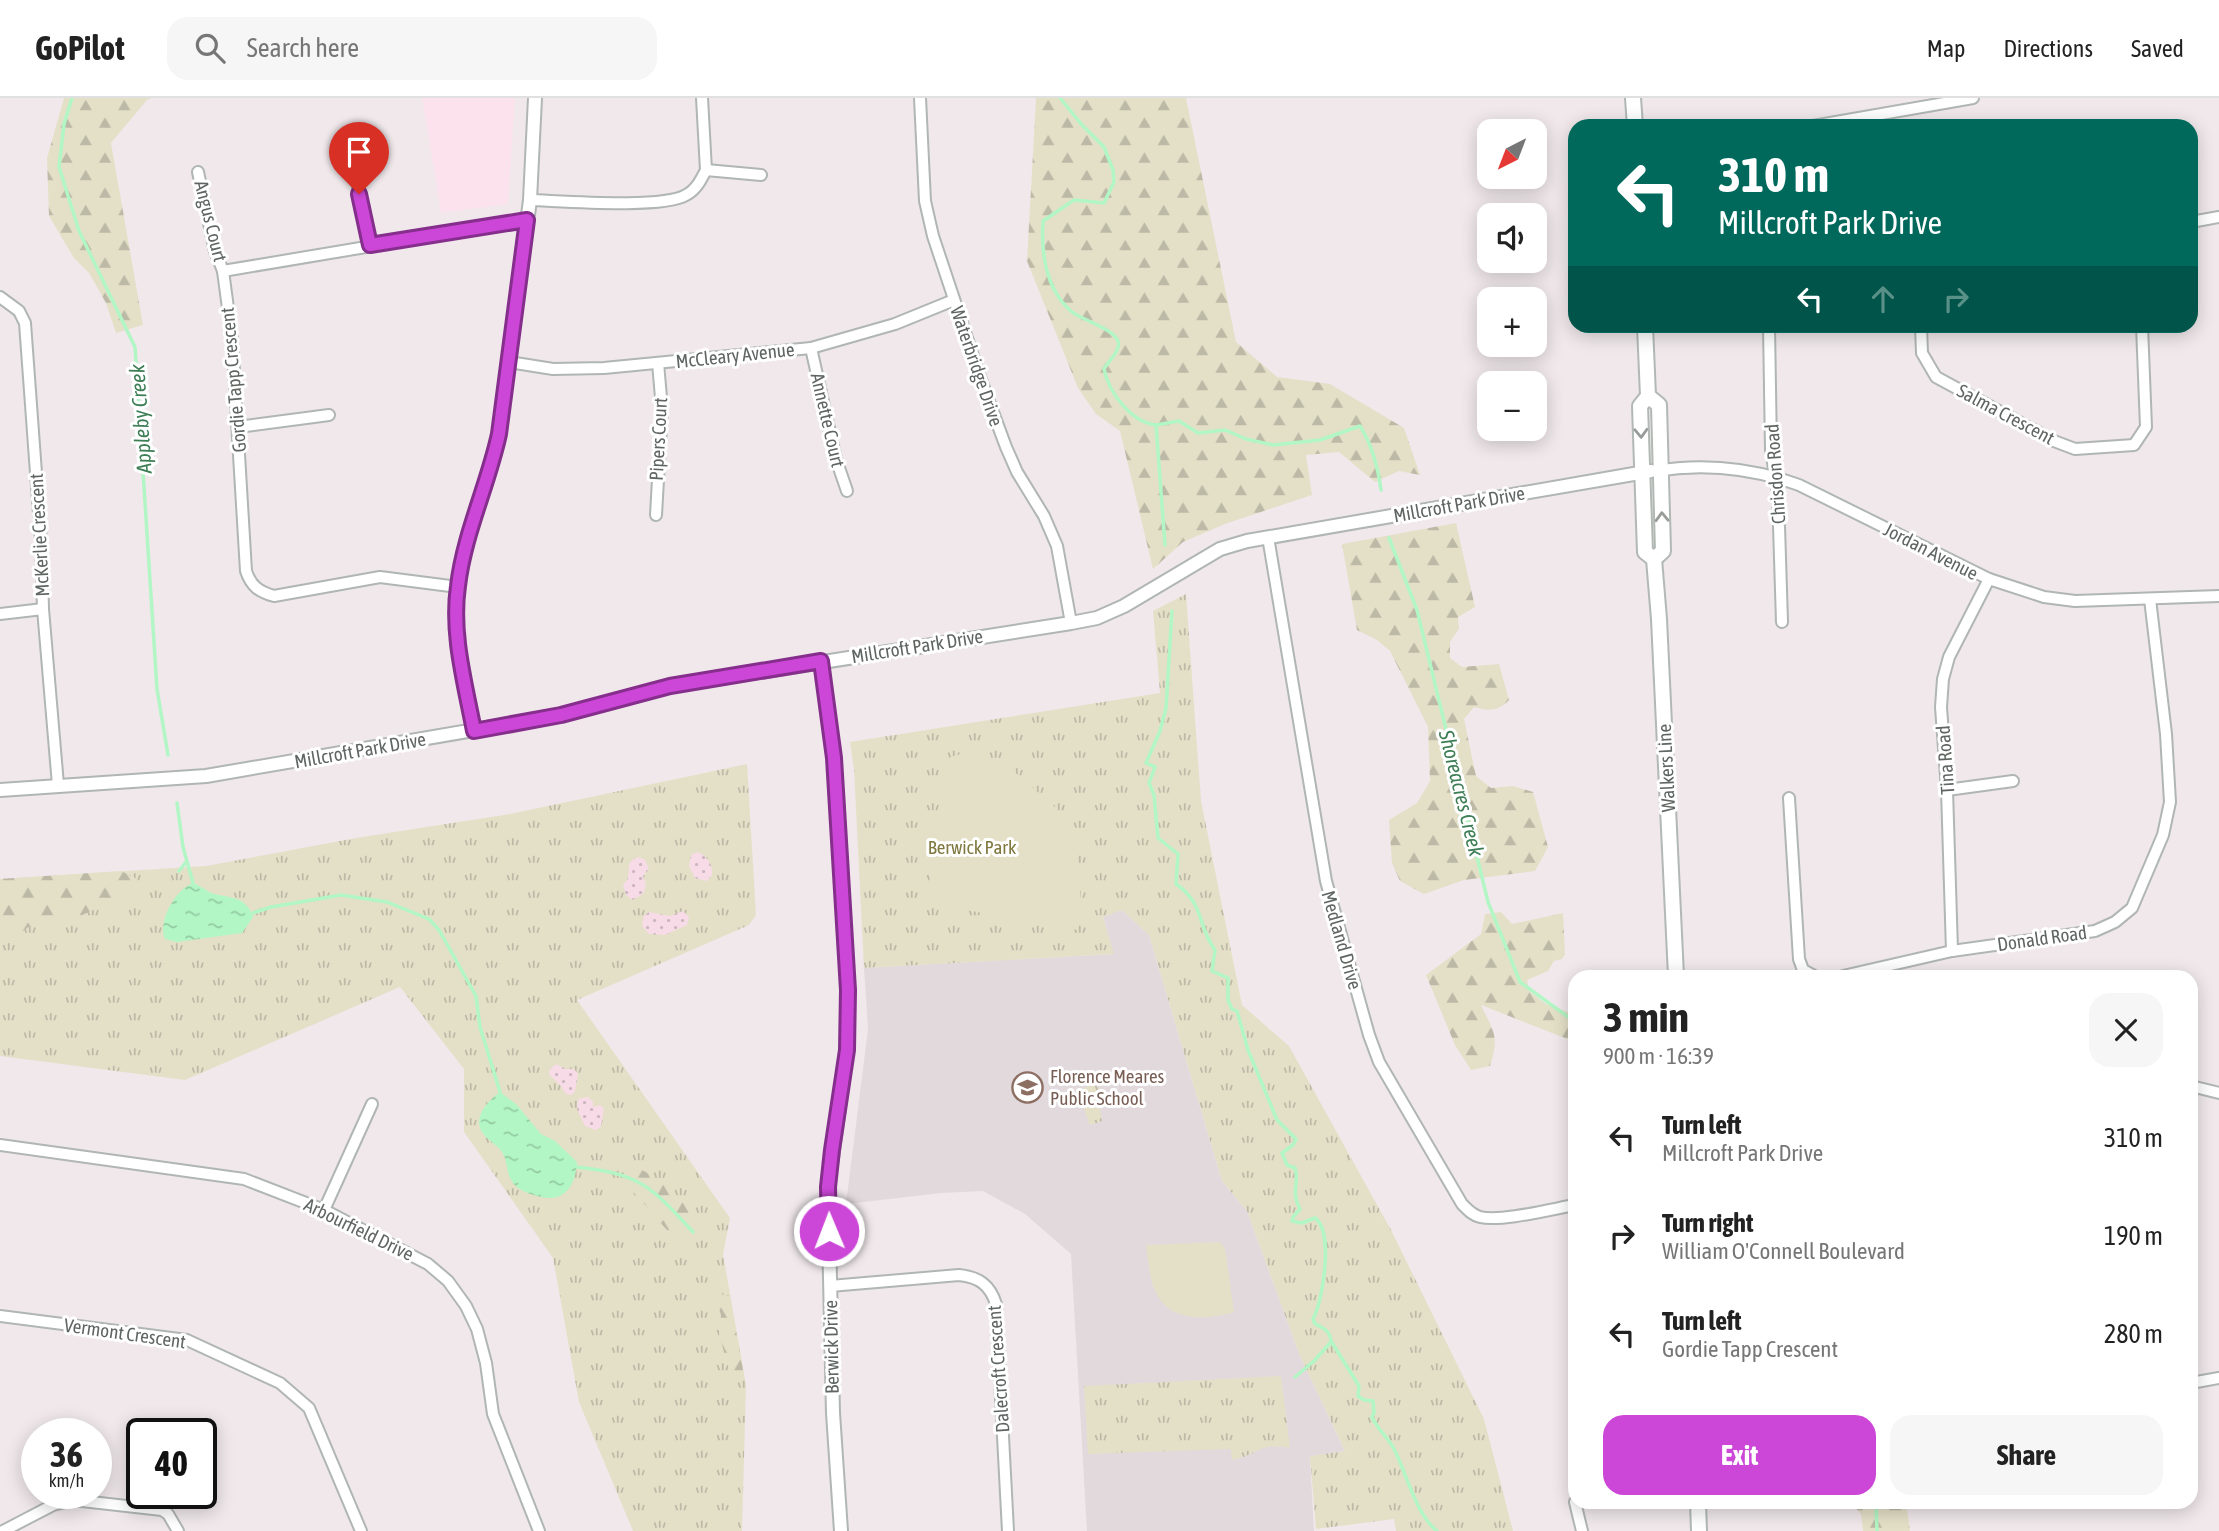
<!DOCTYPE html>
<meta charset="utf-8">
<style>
body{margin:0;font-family:"Asap Condensed",sans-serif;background:#f6f6f6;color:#222;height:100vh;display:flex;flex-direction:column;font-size:26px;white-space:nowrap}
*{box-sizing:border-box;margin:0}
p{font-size:23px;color:#767676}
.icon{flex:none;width:38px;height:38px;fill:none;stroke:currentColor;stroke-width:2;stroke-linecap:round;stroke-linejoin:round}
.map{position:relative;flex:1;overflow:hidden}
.side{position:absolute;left:1568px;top:872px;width:630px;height:539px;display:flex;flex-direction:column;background:#fff;border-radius:21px;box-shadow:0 4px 18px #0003}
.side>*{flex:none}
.banner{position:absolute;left:1568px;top:21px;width:630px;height:214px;border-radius:21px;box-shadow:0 4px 18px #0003;background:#00695c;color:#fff;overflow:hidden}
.needle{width:46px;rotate:222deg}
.tools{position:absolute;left:1477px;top:21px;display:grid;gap:14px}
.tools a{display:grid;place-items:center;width:70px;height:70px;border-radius:14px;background:#fff;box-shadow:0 4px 18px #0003;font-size:35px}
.speed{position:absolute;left:21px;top:1320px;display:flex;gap:14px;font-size:35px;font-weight:700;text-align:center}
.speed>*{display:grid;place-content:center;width:91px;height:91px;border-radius:50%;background:#fff;box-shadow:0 4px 18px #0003;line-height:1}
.speed small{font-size:18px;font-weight:400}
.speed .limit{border:4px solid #111;border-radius:10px;background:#fff;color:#111}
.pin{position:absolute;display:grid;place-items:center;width:60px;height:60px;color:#fff;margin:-72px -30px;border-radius:50% 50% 50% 0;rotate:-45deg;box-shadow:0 0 7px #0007}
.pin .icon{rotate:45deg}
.me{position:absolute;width:77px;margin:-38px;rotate:359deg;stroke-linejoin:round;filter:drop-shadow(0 0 5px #0008)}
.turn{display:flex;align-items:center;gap:24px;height:147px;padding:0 35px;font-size:32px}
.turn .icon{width:91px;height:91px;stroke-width:2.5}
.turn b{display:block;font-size:49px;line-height:60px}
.lanes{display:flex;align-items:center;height:66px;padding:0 35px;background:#0003;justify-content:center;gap:35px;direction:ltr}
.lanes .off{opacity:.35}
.round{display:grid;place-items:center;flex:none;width:74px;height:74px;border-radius:21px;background:#f6f6f6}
.headline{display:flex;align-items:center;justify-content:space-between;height:119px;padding:0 35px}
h1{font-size:42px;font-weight:700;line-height:52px}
.button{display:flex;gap:14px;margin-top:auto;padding:14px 35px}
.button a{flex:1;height:80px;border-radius:21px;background:#cc47d7;color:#fff;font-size:28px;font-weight:700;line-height:80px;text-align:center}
.button a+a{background:#f6f6f6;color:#222}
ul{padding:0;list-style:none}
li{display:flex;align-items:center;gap:21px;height:98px;padding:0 35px}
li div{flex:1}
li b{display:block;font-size:26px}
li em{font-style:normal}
header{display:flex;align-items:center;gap:42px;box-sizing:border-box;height:98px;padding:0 35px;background:#fff;border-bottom:2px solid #e0e0e0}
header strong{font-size:33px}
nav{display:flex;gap:38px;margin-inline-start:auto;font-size:24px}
.search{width:490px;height:63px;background:#f6f6f6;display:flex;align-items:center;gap:18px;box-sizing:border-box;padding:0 24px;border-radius:21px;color:#767676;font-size:26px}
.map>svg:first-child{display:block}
</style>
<header>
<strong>GoPilot</strong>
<div class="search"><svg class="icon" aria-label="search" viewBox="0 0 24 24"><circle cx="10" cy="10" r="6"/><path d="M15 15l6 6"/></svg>Search here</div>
<nav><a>Map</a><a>Directions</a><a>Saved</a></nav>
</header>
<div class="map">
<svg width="2219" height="1433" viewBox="0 0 2219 1433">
<defs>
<pattern id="grass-tufts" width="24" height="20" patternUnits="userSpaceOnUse" patternTransform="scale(1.75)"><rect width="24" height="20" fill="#e4e0c8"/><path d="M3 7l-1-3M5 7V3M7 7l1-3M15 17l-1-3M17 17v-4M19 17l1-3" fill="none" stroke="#bcb9a6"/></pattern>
<pattern id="forest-firs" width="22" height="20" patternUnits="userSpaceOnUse" patternTransform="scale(1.75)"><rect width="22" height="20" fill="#e4e0c8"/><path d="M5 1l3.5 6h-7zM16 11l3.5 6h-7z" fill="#bcb9a6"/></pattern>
<pattern id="sand-dots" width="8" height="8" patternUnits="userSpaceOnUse" patternTransform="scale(1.75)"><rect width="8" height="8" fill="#f7dbe6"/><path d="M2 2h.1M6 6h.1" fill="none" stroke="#cbb5be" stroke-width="1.8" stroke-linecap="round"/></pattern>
<pattern id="water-ripples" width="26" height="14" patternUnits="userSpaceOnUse" patternTransform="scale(1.75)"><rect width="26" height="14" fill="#b2f6c5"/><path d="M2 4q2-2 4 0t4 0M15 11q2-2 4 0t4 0" fill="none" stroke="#94cba3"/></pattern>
</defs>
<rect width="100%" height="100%" fill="#f0e8eb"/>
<!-- commercial -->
<path fill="#fbe2ec" d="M422,0H515L508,106L441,115Z"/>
<!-- education -->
<path fill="#e2d9dc" d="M1122,812L1149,837L1222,1083L1247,1113L1300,1258L1345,1353L1310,1359L1314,1433H1087L1071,1156L1025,1116L983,1093L941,1095L846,1106L868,931L864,870L1113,856L1103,818Z"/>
<!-- grass -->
<g fill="url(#grass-tufts)">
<path d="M1186,496L1201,703L1242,907L1289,948L1391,1132L1484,1321L1513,1433H1396L1394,1421L1316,1431L1310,1358L1345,1353L1300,1258L1247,1113L1222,1083L1149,837L1122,812L1103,819L1114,856L864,870L854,672L850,644L1160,595L1153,513Z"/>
<path d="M747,666L756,817L749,827L577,902L730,1120L723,1156L746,1287L742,1433H633L579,1304L553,1160L464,1034V971L400,889L185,982L0,958V781L206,768L356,740L510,716Z"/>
<path d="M1093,987L1098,989L1102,1001L1099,1006L1102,1023L1090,1027L1080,1000L1084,990Z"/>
<path d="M1281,1278L1290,1350C1258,1344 1259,1357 1232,1362L1231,1351L1088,1356L1084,1288Z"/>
</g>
<!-- forest -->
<g fill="url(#forest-firs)">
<path d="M64,0H152L147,2L111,45L143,227L116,235L106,205L89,175L74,160L49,118L47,60Z"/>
<path d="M1036,0H1186L1236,244L1277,279L1330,286L1404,330L1420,377L1399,373L1375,384L1339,354L1306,357L1312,397L1225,426L1183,444L1153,471L1120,333L1096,316L1078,290L1027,163Z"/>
<path d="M1456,425L1475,509L1458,519L1459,531L1450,544V560L1462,569L1499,566L1509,602C1498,614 1488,613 1474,609L1464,621L1476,678L1491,690L1513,688L1533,694L1548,749L1535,773L1464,782L1424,796L1400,783L1392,765L1389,722L1417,705L1430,683L1428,629L1390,553L1377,542L1357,532L1342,446Z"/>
<path d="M121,773L137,781L139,787L137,792L67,824H47L41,827H31L18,837L0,838V781Z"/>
<path d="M1501,814L1512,826L1563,815L1565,856L1562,861L1554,863L1548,873L1527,882L1529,893L1546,906L1575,917V952L1570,942L1481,907C1493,933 1500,937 1490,968L1471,972L1455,947L1426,877L1481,836L1485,816Z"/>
<path d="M637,1070C652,1075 690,1104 694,1119C695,1123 695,1127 695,1131L689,1140L674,1139C658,1124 646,1106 630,1091Z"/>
<path d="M720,1196L730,1198L744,1278L733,1288L724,1283L725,1276L729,1272L719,1236L721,1217L715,1198Z"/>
<path d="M1850,1404H1906L1910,1433H1863L1861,1416Z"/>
</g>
<!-- sand -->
<g fill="url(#sand-dots)">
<path d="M697,754C707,757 713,767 712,777L707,783L695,780L689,768L691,757Z"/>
<path d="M639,759L645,762L649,771L643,778L646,787L643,796L632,802L626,797L623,787C625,784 628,782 628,779C630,769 626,763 639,759Z"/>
<path d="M683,813L689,819L687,827L665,837L649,836L642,828L644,818L649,814L670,818Z"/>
<path d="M556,966L566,971H574L578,976L575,993L572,997L566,996L561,988L549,976L550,971Z"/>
<path d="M588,999L593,1004V1009L600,1007L604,1011L601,1028L596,1032L585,1028L577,1011L578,1001Z"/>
</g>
<!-- pitch -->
<g fill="#e4e0c8">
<path d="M961,656L1010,670L1056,710L1077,763L1081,805L1078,832L932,806L927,797L950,659Z"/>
<path d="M1220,1144L1225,1151L1234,1214C1205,1223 1166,1224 1154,1190C1149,1177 1148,1161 1146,1147Z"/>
</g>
<!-- water -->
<g fill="url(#water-ripples)">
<path d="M193,785C199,787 204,791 209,794C227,801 246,796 253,819L242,835L177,844L165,841C157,823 176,791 193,785Z"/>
<path d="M500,994L516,1006L541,1036L555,1043L577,1064C576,1086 565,1105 541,1099C531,1096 520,1094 513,1085C506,1076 508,1063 502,1054C498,1048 491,1044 486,1039C470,1023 485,1005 500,994Z"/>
</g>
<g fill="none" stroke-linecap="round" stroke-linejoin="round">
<!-- stream -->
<g stroke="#b2f6c5" stroke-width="3.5">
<path d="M72,0L64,26L59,69L79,133L135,249L157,591L168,657"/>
<path d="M1060,0L1082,27L1104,49L1113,72L1114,84L1104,105L1074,102L1043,123C1041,155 1046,192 1072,214C1082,222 1114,231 1118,243C1121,253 1109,262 1104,271C1109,295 1131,324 1156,327L1165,447"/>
<path d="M1156,327L1179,323L1198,335L1225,332L1246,341L1273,347L1320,342L1360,328C1372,347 1378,369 1381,392"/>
<path d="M1389,440L1417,512L1488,804L1520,884L1575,924"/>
<path d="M1172,513L1166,610L1160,633L1146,665L1155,669L1149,685L1154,697L1158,740L1178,756L1176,786C1205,806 1197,828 1215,852L1212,873L1228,880V902L1232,911L1237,913L1248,952L1277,1022L1296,1041L1293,1047L1282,1055L1287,1067L1295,1070C1300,1084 1290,1093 1300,1111L1293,1119L1292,1123L1302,1125L1315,1120C1334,1133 1323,1203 1313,1221L1315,1226C1324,1230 1330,1233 1331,1243L1359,1288L1358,1298L1364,1302L1373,1303L1374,1315L1372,1319C1377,1331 1388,1339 1394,1351C1407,1376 1415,1415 1437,1433"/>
<path d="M177,705L183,749L193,785"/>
<path d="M179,773L186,764"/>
<path d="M253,815L271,809L341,797L387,804L429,821L439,832L476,898L480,929L500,994"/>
<path d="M577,1069C640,1076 651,1088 693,1134"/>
<path d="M1295,1279L1314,1263L1331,1244"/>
<path d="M1876,1404L1877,1433"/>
</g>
<defs>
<g id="minor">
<path d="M920,0L925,103L933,138L981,282L1006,349L1017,374L1044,418L1057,448L1071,525"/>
<path d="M1813,28L1973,0"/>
<path d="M349,45L370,147"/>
<path d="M706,72L761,77"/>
<path d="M198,74L215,153L223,173"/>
<path d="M530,102C562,103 663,111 686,97C696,92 701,82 706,72L702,0"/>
<path d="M2191,124L2219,119"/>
<path d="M0,199L19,213L25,225L41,443L43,511L58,687"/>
<path d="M1769,228L1771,352L1778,396L1782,524"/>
<path d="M1921,228L1922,255L1936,279L2054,343L2075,351L2134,347L2146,329L2142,228"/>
<path d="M811,250L836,361L847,393"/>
<path d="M509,264L553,271L604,270L811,250L895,226L954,202"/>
<path d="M238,329L329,317"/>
<path d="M1655,373C1704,365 1752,370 1799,387L1989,481L2044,499L2075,503L2219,498"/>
<path d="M656,417L662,311L658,265"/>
<path d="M1268,439L1326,783L1369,937L1379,964L1462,1106C1468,1112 1472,1117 1480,1119C1501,1124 1552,1111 1575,1107"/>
<path d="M458,489L380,479L274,498C259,494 251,488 246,473L232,240L223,173L527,122"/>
<path d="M0,516L43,511"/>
<path d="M1947,692L2013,683"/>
<path d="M1789,700L1799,861L1803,872L1814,878"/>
<path d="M1952,853L1947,692L1941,609L1943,581L1949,559L1989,481"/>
<path d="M1843,878L1952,853L2095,833L2115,824L2132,810L2163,737L2170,704L2166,636L2150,501"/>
<path d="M2191,988L2219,995"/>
<path d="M0,1047L244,1081L324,1112L428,1166L448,1183L466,1208L477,1231L486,1265L493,1316L539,1433"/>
<path d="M324,1112L372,1006"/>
<path d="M830,1188L959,1177C979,1179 990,1187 996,1206L1008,1433"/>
<path d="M0,1218L187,1242L280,1285L309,1310L361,1433"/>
<path d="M2191,1285L2219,1280"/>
<path d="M1575,1404L1582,1433"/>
<path d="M3,1433L53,1407L73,1402L162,1412L168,1416L178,1433"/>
</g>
<g id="tertiary">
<path d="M821,563L834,660L848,892L847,952L828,1089L833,1315L841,1433"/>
<path d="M474,633C465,585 451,536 458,488C465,436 488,387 499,336L530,102L535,0"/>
<path d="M0,692L206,678L561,617L670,588L1071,525L1097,520L1124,508L1220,451L1247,443L1651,373"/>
</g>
<g id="secondary">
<path d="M1633,0L1635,28"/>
<path d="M1645,228L1648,298L1640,308L1645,454L1654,461L1659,521L1676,878"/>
<path d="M1648,298L1659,307L1663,453L1654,461"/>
<path d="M1698,1404L1699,1433"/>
</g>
</defs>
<!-- minor casing -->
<use href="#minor" stroke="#b0b6b3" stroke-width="14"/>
<!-- tertiary casing -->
<use href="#tertiary" stroke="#b0b6b3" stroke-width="16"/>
<!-- secondary casing -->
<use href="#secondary" stroke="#b2b9b5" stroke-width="18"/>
<!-- minor -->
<use href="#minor" stroke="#fff" stroke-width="10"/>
<!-- tertiary -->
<use href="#tertiary" stroke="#fff" stroke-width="12"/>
<!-- secondary -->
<use href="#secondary" stroke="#fff" stroke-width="14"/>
</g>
<!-- one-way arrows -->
<defs><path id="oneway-chevron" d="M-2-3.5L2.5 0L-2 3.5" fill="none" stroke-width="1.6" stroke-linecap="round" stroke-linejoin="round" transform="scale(1.75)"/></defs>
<g stroke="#979c99">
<use href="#oneway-chevron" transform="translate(1641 335) rotate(88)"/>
<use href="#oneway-chevron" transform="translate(1662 419) rotate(-92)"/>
</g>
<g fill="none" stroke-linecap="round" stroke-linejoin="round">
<defs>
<path id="route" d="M359,96L370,147L527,122L499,336C488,387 464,436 458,488C451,536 465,585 474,633L561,617L670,588L821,563L834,660L848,892L847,952L832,1052L828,1089L829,1133"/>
</defs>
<!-- route casing -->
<use href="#route" stroke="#852e8c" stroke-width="18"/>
<!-- route -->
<use href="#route" stroke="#cc47d7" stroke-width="12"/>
</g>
<!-- icons -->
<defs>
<symbol id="school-ring" viewBox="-11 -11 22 22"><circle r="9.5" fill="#fff" stroke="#8d6e63" stroke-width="1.5"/><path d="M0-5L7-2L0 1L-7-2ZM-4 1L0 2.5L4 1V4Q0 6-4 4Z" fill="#8d6e63"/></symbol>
</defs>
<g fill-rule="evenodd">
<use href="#school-ring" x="1010" y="972" width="35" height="35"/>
</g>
<g text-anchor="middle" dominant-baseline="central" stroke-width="6" stroke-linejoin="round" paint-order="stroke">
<!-- street labels -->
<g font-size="19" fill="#5f6662" stroke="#fff">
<text transform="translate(211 123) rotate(76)">Angus Court</text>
<text transform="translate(735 257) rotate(-6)">McCleary Avenue</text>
<text transform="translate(977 268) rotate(71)">Waterbridge Drive</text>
<text transform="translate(233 282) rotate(-95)">Gordie Tapp Crescent</text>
<text transform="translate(2006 316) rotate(28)">Salma Crescent</text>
<text transform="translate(828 322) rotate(77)">Annette Court</text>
<text transform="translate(658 341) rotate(-87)">Pipers Court</text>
<text transform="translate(1775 376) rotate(-94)">Chrisdon Road</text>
<text transform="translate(1459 406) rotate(-10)">Millcroft Park Drive</text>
<text transform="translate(39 437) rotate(-93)">McKerlie Crescent</text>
<text transform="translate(1931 453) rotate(27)">Jordan Avenue</text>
<text transform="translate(917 548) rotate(-9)">Millcroft Park Drive</text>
<text transform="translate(360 652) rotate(-10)">Millcroft Park Drive</text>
<text transform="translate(1945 662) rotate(-94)">Tina Road</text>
<text transform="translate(1666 670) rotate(-93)">Walkers Line</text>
<text transform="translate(2042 840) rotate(-8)">Donald Road</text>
<text transform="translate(1342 842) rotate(74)">Medland Drive</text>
<text transform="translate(359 1131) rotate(26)">Arbourfield Drive</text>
<text transform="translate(125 1235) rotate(8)">Vermont Crescent</text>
<text transform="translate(831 1249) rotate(-91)">Berwick Drive</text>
<text transform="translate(998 1271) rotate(-94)">Dalecroft Crescent</text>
</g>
<!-- park labels -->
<g font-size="19" fill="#7e783f" stroke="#fff">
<text x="972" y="749">Berwick Park</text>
</g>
<!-- education labels -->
<g font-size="19" fill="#785e54" stroke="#fff" text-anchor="start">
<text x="1050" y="978">Florence Meares<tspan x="1050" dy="22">Public School</tspan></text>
</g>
<!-- water labels -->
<g font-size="21" font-style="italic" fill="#3e7e55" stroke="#fff">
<text transform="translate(140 321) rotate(-94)">Appleby Creek</text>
<text transform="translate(1462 695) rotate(76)">Shoreacres Creek</text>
</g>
</g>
</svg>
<div class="tools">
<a><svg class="needle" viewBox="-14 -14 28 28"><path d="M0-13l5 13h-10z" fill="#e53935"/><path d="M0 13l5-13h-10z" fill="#767676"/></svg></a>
<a><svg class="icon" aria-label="sound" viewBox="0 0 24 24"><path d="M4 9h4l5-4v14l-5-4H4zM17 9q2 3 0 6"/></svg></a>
<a>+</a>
<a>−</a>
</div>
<div class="speed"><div>36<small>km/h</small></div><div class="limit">40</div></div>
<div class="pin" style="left:359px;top:96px;background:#d93025"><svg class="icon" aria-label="arrive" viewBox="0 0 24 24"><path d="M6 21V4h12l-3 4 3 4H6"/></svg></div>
<svg class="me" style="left:829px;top:1133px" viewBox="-20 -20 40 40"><circle r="17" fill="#cc47d7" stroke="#fff" stroke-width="3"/><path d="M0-11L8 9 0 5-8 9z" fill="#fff"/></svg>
<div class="banner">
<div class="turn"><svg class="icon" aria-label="left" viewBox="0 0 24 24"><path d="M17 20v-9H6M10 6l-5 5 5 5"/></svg><div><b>310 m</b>Millcroft Park Drive</div></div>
<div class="lanes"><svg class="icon" aria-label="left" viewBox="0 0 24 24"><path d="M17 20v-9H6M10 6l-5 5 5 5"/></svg><svg class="icon off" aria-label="ahead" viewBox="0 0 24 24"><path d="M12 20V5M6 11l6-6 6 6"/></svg><svg class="icon off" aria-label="right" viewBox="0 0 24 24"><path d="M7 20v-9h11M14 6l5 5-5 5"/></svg></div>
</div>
<section class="side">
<div class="headline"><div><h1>3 min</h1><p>900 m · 16:39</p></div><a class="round"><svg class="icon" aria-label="close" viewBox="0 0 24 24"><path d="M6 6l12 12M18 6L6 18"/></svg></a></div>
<ul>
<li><svg class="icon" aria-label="left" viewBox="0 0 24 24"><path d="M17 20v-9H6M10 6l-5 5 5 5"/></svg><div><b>Turn left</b><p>Millcroft Park Drive</p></div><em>310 m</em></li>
<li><svg class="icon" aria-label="right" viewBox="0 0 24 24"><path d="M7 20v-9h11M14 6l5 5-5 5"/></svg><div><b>Turn right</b><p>William O'Connell Boulevard</p></div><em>190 m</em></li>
<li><svg class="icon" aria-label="left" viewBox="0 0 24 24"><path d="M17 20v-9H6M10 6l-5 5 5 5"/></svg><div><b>Turn left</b><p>Gordie Tapp Crescent</p></div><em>280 m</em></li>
</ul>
<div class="button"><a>Exit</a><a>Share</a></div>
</section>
</div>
